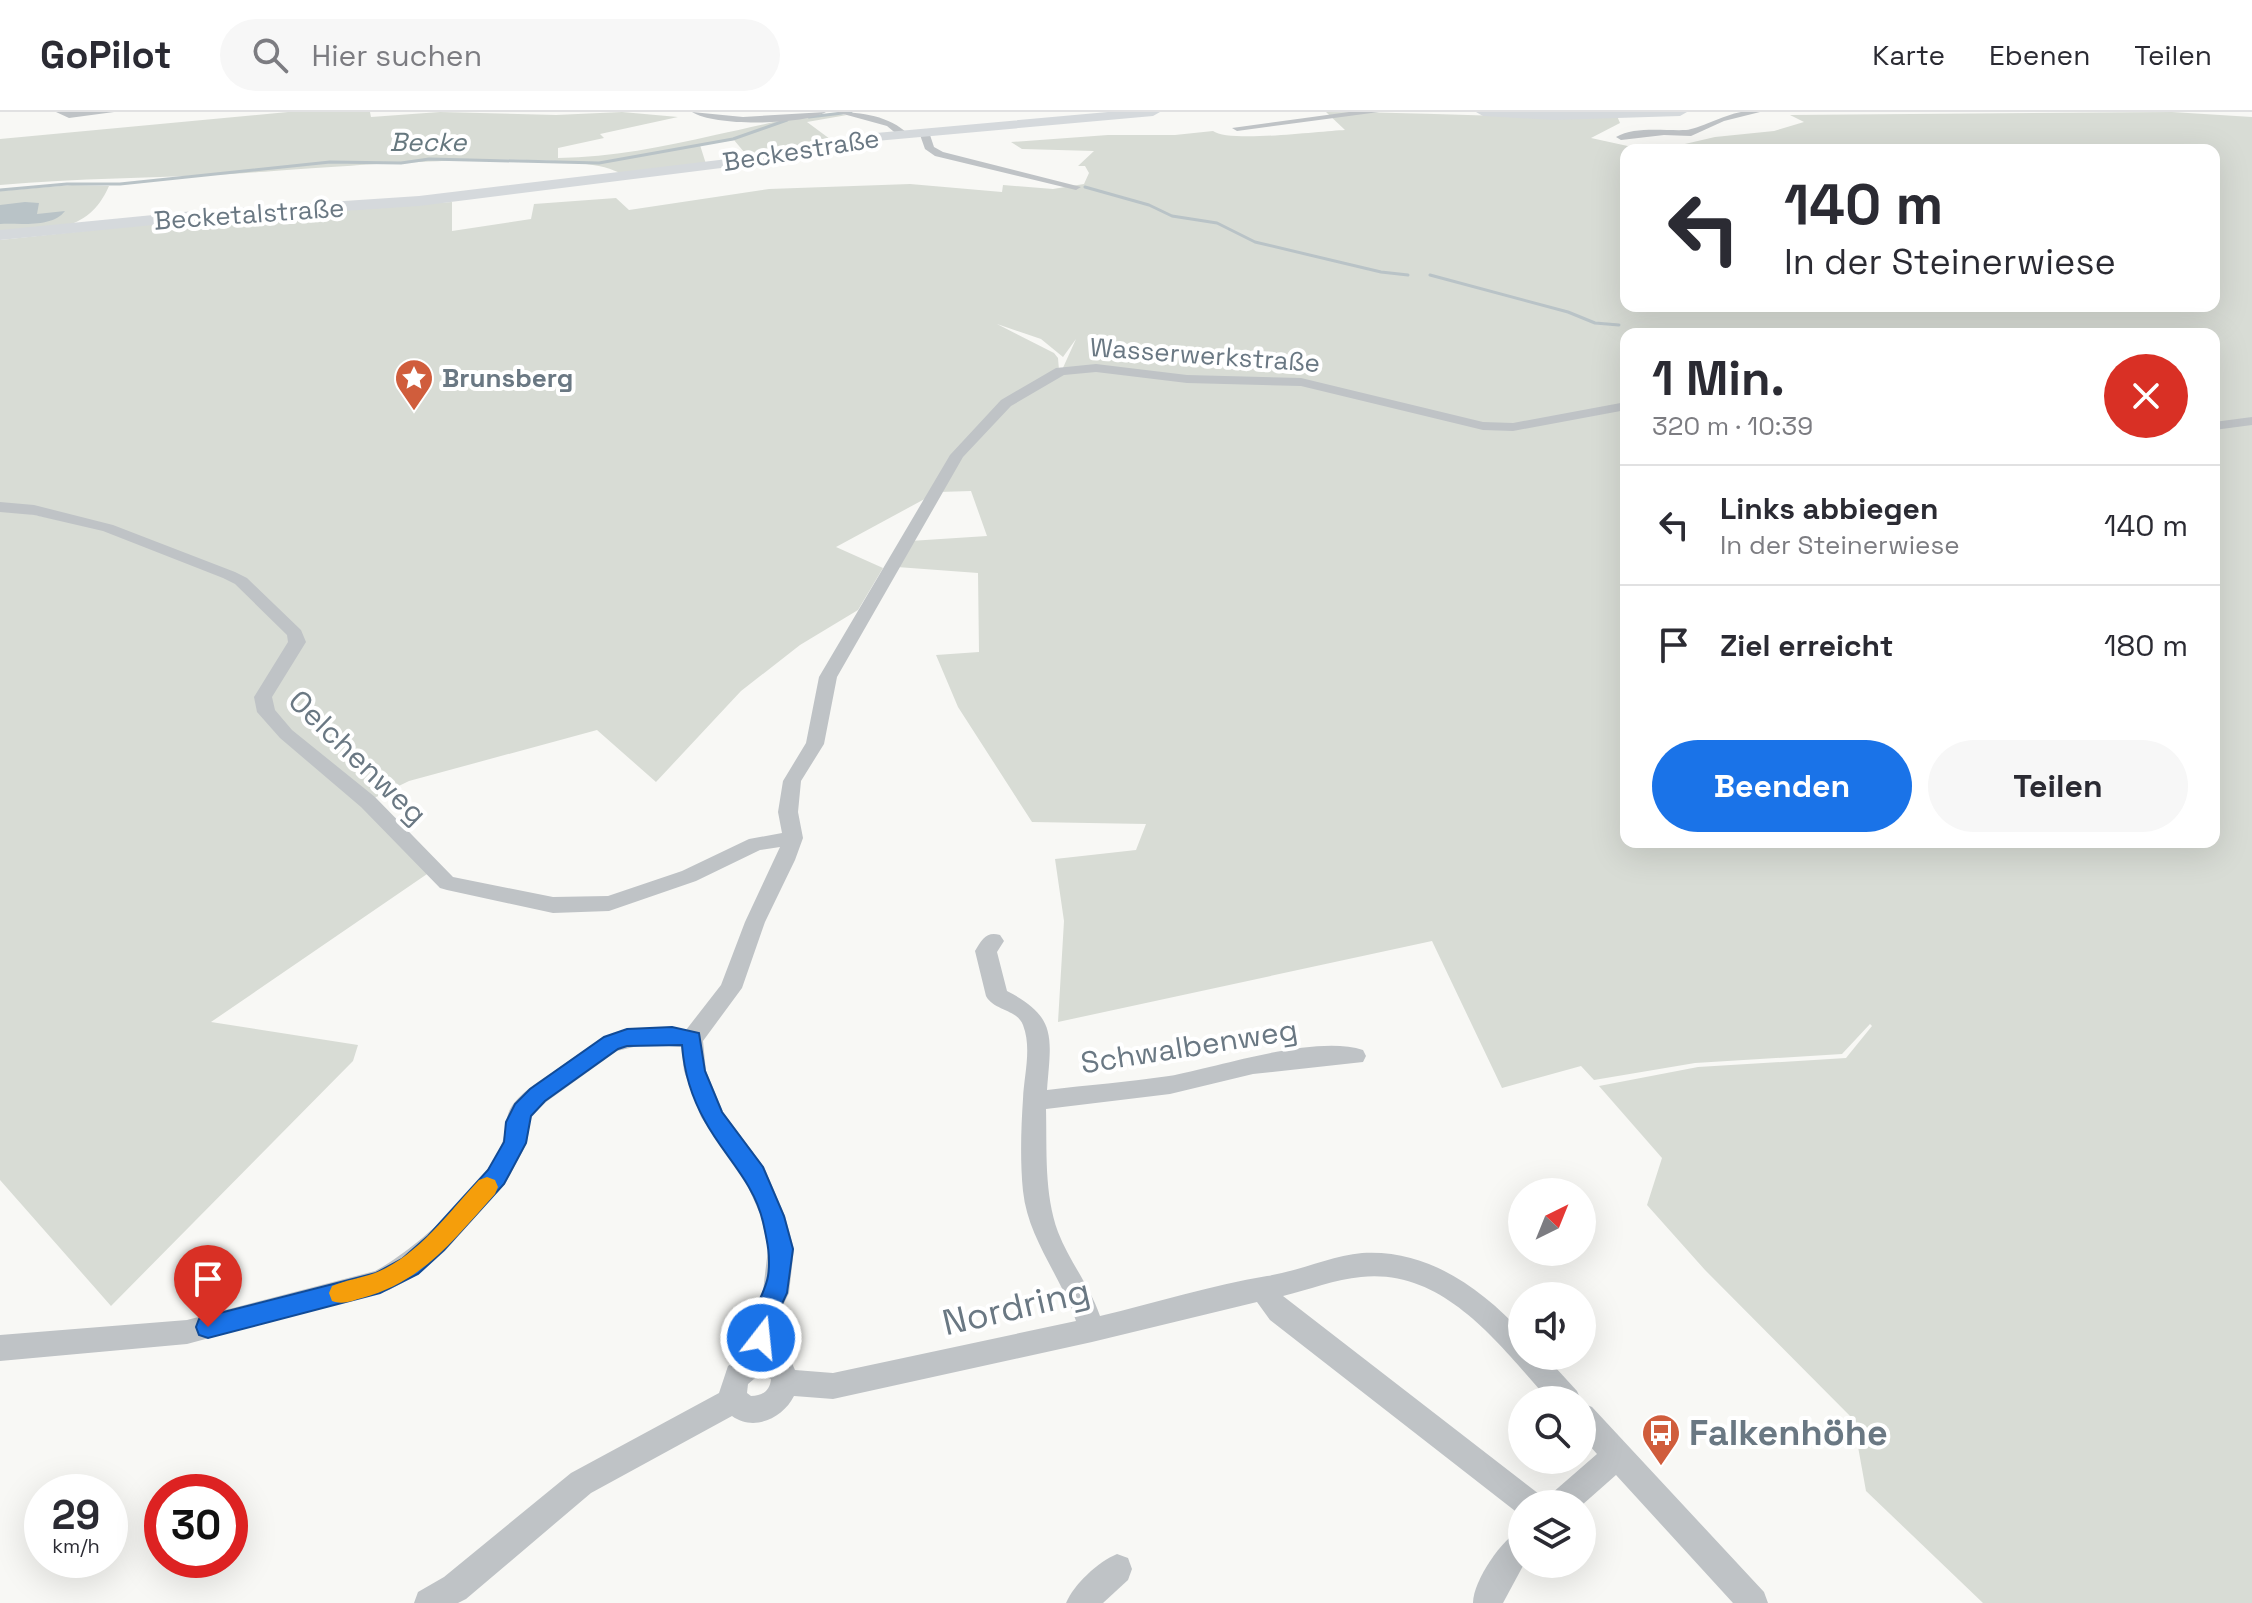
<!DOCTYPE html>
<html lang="de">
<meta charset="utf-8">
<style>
body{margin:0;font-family:"Space Grotesk",sans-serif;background:#f7f7f7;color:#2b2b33;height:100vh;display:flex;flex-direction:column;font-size:30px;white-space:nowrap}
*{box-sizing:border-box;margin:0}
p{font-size:26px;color:#7c7c81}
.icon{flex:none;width:44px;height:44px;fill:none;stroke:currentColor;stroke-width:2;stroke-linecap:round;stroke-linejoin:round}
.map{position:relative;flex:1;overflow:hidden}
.side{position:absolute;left:1620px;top:216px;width:600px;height:520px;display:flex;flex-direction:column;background:#fff;border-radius:16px;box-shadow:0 8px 32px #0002}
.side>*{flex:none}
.hud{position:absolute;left:1620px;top:32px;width:600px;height:168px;border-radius:16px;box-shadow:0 8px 32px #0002;background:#fff;color:#2b2b33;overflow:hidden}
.needle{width:52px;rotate:43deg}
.buttons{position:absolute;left:1508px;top:1066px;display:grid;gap:16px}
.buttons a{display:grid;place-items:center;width:88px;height:88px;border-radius:50%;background:#fff;box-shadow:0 8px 32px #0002;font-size:40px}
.speed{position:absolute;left:24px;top:1362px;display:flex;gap:16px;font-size:40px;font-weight:700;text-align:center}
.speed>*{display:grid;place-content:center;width:104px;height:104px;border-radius:50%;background:#fff;box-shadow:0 8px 32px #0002;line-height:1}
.speed small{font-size:20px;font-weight:400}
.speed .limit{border:12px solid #d22;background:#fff;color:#111}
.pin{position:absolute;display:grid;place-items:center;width:68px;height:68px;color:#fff;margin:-82px -34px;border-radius:50% 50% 50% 0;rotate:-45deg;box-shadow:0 0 8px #0007}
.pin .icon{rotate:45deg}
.me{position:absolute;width:88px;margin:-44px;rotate:16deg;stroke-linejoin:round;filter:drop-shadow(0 0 6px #0008)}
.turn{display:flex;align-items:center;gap:28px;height:168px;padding:0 32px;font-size:36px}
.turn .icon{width:104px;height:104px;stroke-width:2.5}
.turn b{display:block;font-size:56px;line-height:68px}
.round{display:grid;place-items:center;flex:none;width:84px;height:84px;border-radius:42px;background:#f7f7f7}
.summary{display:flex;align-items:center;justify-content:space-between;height:136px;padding:0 32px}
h1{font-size:48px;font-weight:700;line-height:60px}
.button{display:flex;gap:16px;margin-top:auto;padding:16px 32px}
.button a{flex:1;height:92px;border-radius:48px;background:#1a73e8;color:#fff;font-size:32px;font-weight:700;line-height:92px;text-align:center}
.button a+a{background:#f7f7f7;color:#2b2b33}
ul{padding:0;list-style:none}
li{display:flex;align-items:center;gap:24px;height:120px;padding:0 32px;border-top:2px solid #e1e1e2}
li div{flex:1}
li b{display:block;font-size:30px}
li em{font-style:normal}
header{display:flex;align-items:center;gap:48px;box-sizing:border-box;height:112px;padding:0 40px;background:#fff;border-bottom:2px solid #e1e1e2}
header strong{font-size:38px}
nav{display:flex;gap:44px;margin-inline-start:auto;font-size:28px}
.search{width:560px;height:72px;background:#f7f7f7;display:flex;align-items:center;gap:20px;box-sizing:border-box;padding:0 28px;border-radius:44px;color:#7c7c81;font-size:30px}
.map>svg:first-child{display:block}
</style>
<header>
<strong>GoPilot</strong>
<div class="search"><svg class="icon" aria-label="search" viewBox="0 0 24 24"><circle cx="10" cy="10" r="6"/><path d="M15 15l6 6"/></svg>Hier suchen</div>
<nav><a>Karte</a><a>Ebenen</a><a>Teilen</a></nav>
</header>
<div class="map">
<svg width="2252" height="1491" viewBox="0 0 2252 1491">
<rect width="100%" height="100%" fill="#f8f8f5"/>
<!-- green -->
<g fill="#d8dcd5" fill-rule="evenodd">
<path d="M288,0H370L371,5L440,0L556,3L622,0L678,5L600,22L604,26L558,36V46C613,45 662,35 715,23C754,15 807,0 847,3L807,10L834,30L749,46L734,28L700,33L706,52L621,62C578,32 298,58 232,62C155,66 77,66 0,73V27Z"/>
<path d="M1326,0C1423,0 1520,7 1617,4L1620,11L1591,26L1646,38H1626V194H2214V38H1659L1715,25L1774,19L1804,10L1790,3L2172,0L2252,5V1491H1983L1866,1379L1853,1307L1705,1158L1647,1093L1662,1046L1599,974L1698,955L1846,946L1872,914L1870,912L1842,942L1695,951L1594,968L1581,954L1502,976L1432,829L1058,910L1064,809L1055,747L1136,738L1146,712L1032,710L958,595L936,543L979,540L978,461L897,455L910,429L987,424L971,379L939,380L960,344L1008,292L1063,261L1096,258L1193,267L1096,255L1062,258L1076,227L1063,245L1041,227L997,212L1054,241L1058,246L1059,258L1002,290L954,343L932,383L836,435L883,456L858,498L800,533L741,579L656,670L597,618L409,669L370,688C348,669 261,614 266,584C269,565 290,547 299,531L297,522L242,468L231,463L109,416L35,397L0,394V128L198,107L452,90V119L531,107L534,92L616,86L629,98L769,77L910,72L1002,80L1003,73L1053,77L1084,72L1089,61L1085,54H1078L1094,39L1022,37L1011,30L1108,23H1175L1213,19C1229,31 1320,19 1345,18ZM1626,222H2214V730H1626Z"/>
<path d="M72,73L109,74C87,124 47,116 0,120V79Z"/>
<path d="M0,396L105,417L227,464L293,523L264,601L430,760L211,910L358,933L353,949L111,1194L0,1068Z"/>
</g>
<!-- water -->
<path fill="#b9c3c7" d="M25,90L39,91L37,102L65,99C52,116 21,111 0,112V93Z"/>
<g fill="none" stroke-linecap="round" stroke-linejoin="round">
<!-- stream -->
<g stroke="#b9c3c7" stroke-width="3">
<path d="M809,5L851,0"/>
<path d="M1085,75L1149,93L1172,104L1217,111L1255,130L1381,160L1408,163"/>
<path d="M0,78L67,72H120L330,50L401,51L429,47L599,51L733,27L787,8"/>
<path d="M1430,163L1568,200L1595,211L1619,213"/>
</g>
<!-- street -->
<g fill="#bfc3c6" fill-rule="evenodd">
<path d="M56,0H114L69,6Z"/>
<path d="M692,0L743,5L826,0C802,13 716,15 692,0Z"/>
<path d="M836,0C861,0 890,4 908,22L899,24L887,14Z"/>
<path d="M1349,0H1379L1237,19L1232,16Z"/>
<path d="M1741,0H1760L1724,9L1691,24L1664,23L1621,28L1616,25C1635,14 1664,19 1686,18C1698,17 1724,3 1741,0Z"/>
<path d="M924,17L929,20L934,35L943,40L1081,75L1076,78L935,44L925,37L919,20Z"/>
<path d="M1096,252L1187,263L1301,266L1483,310L1513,311L1626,290V298L1513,319L1483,318L1301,274L1187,271L1096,260L1064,263L1011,294L963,345L837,565L824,632L801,669L798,700L803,726L795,748L765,810L742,876L703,929L706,959L723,1000L764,1055L785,1104L794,1137L789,1181L776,1207L773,1239L791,1249L795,1258L833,1261L1076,1209C1061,1164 1028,1127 1023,1079C1020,1050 1021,1016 1023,987C1024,963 1032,936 1023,913C1017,897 994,899 986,884L975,839C982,827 987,819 1000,823L1004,829L997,840L1007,879C1058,905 1051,926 1047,978C1087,973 1129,970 1169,964C1219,955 1316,922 1363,938L1366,944L1363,950L1253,962L1170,982L1046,997C1047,1039 1044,1081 1058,1120C1069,1149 1090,1174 1100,1204C1155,1191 1212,1173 1267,1164C1299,1159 1331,1144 1362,1141C1428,1137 1480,1176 1522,1220V1244H1545L1577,1279L1581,1288H1549C1500,1234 1445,1156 1361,1165C1336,1167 1308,1178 1283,1184L1539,1382L1543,1392H1522V1404L1519,1402L1270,1208L1257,1190L1092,1230L833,1287L794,1284C783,1306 754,1320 732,1304L591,1381L466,1487L458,1491H414L418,1480L444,1465L571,1361L719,1281L728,1254L746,1241L750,1206L763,1179L768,1137L761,1104L745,1068L701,1005L684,959L681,935L646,932L617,939L546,990L531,1004L527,1031L505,1072L445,1139L419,1162L389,1178L187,1232L0,1249V1223L187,1208L375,1159C414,1139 487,1073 502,1031C507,1018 504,1003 514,991C525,977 543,967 557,957C610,920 621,912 686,918L721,873L745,810L780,735L760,738L696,769L609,799L553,801L447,778L440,776L361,695L280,626L257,600L254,585L288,530L287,523L235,472L223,466L103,419L34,403L0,400V390L34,393L113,413L235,460L247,466L301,518L306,530L272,585L275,598L292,618L375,685L453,765L553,785L608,784L682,759L749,727L782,721L778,700L783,669L806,631L819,565L950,343L1001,288L1056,256ZM760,1262L771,1267C770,1279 762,1284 751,1284L747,1281L748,1272Z"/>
<path d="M2252,305V313L2214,318V310Z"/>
<path d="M1582,1291L1592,1295L1764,1480L1768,1491H1733L1616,1363L1582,1393L1547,1392L1551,1382L1597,1342L1582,1325Z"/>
<path d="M1522,1417L1524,1452L1503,1491H1473C1473,1469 1502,1426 1522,1417Z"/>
<path d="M1117,1442L1128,1446L1132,1457L1128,1468L1103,1491H1066C1074,1472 1098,1450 1117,1442Z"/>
</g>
<!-- secondary -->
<g fill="#d5d9dc" fill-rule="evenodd">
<path d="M1108,0H1160L1153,4L876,29L761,51L419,94L194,109L0,128V118L194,99L419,84L761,43L876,21Z"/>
<path d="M1476,0H1687L1680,4L1554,8L1483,4Z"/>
</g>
</g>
<!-- route -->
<path fill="#1a73e8" stroke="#114b97" stroke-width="2" d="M672,915L699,921L705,959L722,1000L763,1055L784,1104L793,1137L787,1181L775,1207L770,1234L761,1237L753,1234C742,1209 764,1188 768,1164C771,1145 767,1128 763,1110C754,1070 724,1044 705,1009C692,986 684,960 682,933L627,934L618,937L545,989L531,1004L526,1031L504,1072L444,1138L418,1162L380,1181L208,1226L199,1223L196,1215L199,1207L208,1204L376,1161L402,1147L428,1124L488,1058L504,1030L506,1010L515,992L530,977L604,925L627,917Z"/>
<!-- slow -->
<path fill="#f59e0b" d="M487,1065L495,1068L498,1075L495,1082C454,1127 424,1169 362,1186C351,1189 343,1193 332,1189L329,1181L332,1174C346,1168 361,1166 375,1161C418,1144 448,1101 479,1068Z"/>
<!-- icons -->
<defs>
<symbol id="sight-pin" viewBox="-11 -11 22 30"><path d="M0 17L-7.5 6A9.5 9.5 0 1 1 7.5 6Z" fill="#d05d3c" stroke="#fff"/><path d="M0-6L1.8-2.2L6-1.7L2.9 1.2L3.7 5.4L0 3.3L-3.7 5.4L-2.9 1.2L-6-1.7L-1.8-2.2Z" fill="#fff"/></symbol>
<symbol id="bus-pin" viewBox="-11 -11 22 30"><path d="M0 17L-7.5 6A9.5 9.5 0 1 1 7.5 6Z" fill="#d05d3c" stroke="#fff"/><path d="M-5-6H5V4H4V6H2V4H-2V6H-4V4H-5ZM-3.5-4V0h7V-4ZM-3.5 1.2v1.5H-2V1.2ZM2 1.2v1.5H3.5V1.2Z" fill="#fff"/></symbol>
</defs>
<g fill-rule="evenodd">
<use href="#sight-pin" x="392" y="244" width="44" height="60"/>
<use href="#bus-pin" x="1639" y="1299" width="44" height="60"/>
</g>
<g text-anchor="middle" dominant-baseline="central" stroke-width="8" stroke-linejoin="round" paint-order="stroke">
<!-- far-water labels -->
<g font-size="26" font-style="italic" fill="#66787f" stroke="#fff">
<text x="428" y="30">Becke</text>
</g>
<!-- far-street labels -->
<g font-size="26" fill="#6a7883" stroke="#fff">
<text transform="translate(801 38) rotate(-9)">Beckestraße</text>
<text transform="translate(249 102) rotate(-4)">Becketalstraße</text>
<text transform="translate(1205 243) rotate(4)">Wasserwerkstraße</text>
</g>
<!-- far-poi labels -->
<g font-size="26" font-weight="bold" fill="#6a7883" stroke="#fff" text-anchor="start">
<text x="442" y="266">Brunsberg</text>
</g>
<!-- street labels -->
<g font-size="30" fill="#6a7883" stroke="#fff">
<text transform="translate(358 645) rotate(44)">Oelchenweg</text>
<text transform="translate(1189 934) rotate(-9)">Schwalbenweg</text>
</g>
<!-- near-street labels -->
<g font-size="36" fill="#6a7883" stroke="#fff">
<text transform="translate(1016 1195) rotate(-13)">Nordring</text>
</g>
<!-- near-poi labels -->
<g font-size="36" font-weight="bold" fill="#6a7883" stroke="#fff" text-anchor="start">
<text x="1689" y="1321">Falkenhöhe</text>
</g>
</g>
</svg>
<div class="buttons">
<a><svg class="needle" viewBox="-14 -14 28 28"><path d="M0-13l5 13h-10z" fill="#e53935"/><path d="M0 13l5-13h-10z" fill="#7c7c81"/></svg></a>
<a><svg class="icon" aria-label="sound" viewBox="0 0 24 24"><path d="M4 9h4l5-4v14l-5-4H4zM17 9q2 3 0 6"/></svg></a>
<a><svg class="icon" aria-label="search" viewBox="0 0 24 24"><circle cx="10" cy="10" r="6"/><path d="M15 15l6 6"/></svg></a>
<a><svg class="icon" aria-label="layers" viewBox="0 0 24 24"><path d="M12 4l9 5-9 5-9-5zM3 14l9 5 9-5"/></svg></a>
</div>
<div class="speed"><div>29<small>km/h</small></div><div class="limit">30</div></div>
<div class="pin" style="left:208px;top:1215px;background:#d93025"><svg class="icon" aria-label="arrive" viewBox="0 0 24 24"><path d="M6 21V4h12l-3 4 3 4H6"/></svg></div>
<svg class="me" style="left:761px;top:1226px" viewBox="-20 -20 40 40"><circle r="17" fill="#1a73e8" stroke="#fff" stroke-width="3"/><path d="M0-11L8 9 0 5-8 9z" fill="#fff"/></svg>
<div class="hud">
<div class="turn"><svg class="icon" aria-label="left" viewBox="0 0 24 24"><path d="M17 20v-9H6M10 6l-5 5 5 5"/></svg><div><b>140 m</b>In der Steinerwiese</div></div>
</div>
<section class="side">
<div class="summary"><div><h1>1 Min.</h1><p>320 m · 10:39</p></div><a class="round" style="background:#d93025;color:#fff"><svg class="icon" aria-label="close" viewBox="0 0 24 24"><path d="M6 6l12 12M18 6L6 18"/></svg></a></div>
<ul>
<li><svg class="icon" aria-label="left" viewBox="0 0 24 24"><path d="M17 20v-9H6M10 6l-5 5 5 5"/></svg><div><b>Links abbiegen</b><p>In der Steinerwiese</p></div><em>140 m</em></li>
<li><svg class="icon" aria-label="arrive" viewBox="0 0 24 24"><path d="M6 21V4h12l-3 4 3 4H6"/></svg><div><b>Ziel erreicht</b></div><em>180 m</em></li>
</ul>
<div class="button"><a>Beenden</a><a>Teilen</a></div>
</section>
</div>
